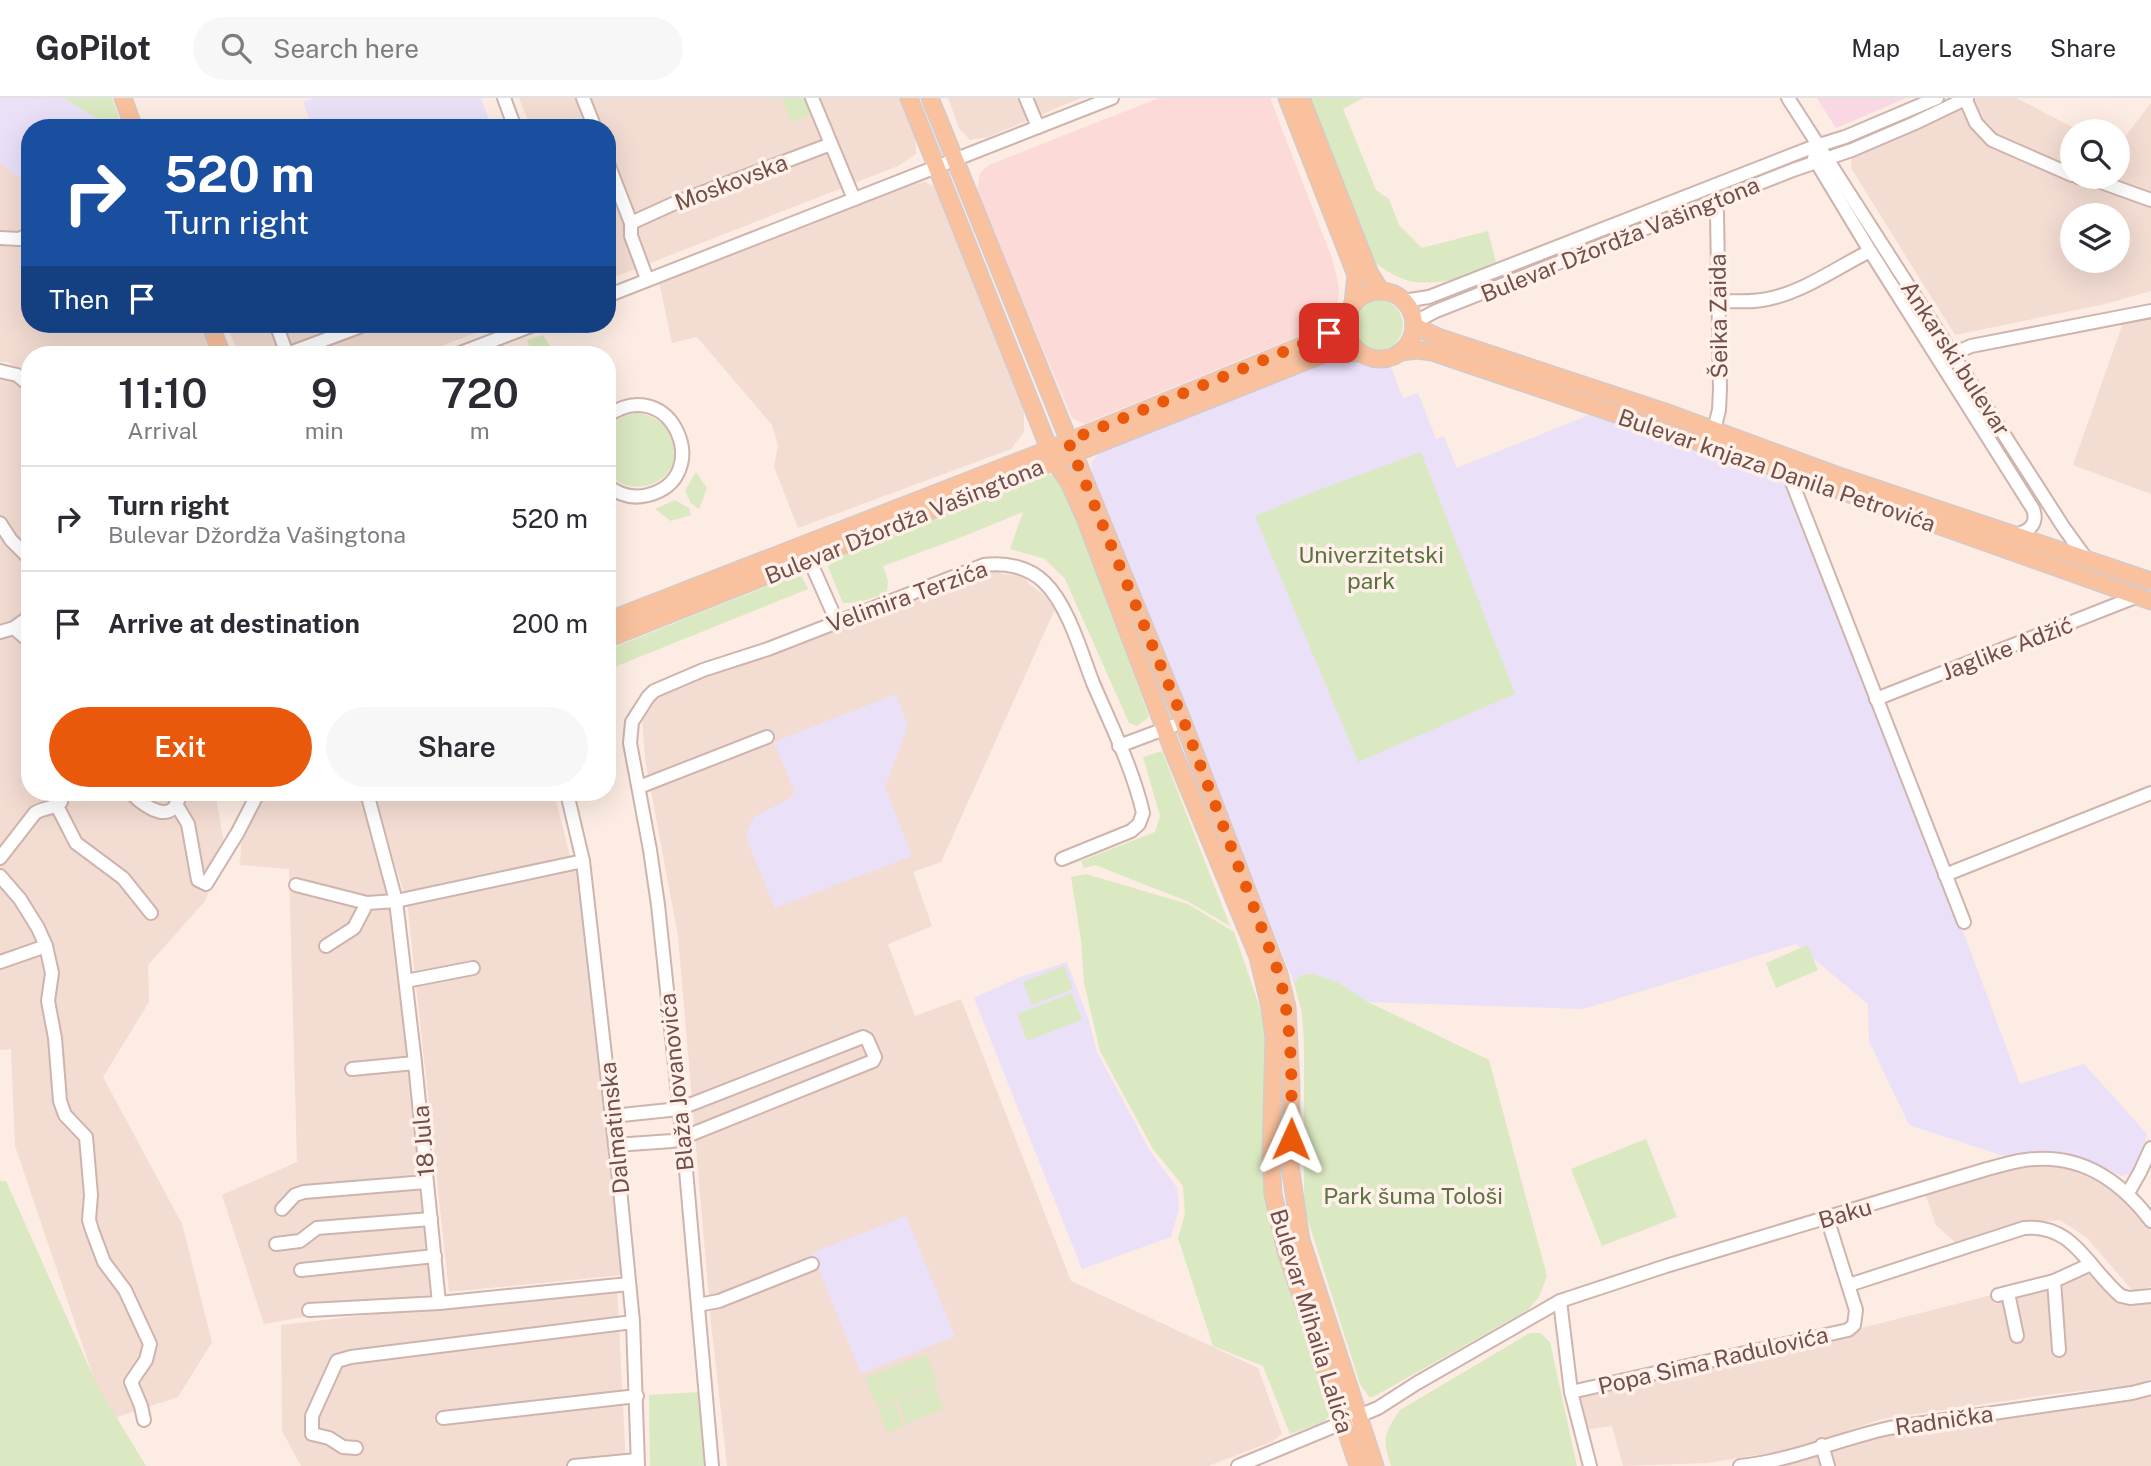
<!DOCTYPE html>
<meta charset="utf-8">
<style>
body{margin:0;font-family:"Public Sans",sans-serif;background:#f7f7f7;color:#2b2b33;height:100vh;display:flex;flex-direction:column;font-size:26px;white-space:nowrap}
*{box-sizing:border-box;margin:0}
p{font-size:23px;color:#7c7c81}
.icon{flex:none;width:38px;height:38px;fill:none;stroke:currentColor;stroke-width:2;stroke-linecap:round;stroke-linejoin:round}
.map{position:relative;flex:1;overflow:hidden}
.panel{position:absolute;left:21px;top:248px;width:595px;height:455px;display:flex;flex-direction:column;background:#fff;border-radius:28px;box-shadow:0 7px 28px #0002}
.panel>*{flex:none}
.guide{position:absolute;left:21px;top:21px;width:595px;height:214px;border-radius:28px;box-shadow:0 7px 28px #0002;background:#1a4fa0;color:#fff;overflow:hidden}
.controls{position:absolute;left:2060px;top:21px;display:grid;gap:14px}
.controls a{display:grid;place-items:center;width:70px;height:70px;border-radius:50%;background:#fff;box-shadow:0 7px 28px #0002;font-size:35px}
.pin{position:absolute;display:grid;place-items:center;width:60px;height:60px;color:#fff;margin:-30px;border-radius:14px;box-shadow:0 4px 10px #0006}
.me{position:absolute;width:77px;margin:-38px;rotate:1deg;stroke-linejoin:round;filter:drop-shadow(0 0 5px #0008)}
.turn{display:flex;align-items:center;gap:24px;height:147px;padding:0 28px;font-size:32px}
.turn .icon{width:91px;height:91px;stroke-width:2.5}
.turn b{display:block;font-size:49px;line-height:60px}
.then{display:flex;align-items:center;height:66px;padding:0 28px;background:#0003;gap:14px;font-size:26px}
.eta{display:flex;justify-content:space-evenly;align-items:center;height:119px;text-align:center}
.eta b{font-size:42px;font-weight:600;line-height:49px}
.cta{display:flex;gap:14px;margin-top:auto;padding:14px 28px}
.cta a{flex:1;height:80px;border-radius:42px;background:#ea580c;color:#fff;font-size:28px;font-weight:600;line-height:80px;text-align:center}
.cta a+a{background:#f7f7f7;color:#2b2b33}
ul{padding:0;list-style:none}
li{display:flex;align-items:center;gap:21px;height:105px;padding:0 28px;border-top:2px solid #e1e1e2}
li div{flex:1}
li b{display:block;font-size:26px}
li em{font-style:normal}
header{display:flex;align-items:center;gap:42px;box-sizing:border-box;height:98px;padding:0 35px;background:#fff;border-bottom:2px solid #e1e1e2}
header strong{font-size:33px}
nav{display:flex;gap:38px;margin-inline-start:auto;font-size:24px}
.search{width:490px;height:63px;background:#f7f7f7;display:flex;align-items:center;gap:18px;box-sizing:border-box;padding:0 24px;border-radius:38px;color:#7c7c81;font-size:26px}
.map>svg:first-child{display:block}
</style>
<header>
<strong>GoPilot</strong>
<div class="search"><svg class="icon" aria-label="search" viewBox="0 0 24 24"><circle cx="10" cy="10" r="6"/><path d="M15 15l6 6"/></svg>Search here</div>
<nav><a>Map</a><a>Layers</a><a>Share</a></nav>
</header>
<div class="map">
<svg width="2151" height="1368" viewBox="0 0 2151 1368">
<rect width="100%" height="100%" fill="#fcece3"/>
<!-- residential -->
<g fill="#f3dcd2" fill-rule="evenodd">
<path d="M0,0H63L114,30H30V226H207L217,257H30V281L21,271L7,264H0Z"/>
<path d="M519,0H902L916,37V56L898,68L607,182V30H531Z"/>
<path d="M948,0H1081L988,39L970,42L959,30Z"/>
<path d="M1978,0H2016L2080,33H2072V79H2118V48L2151,5V193L2105,206L1955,237L1851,70L1852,56ZM2072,117H2118V163H2072Z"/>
<path d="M925,84L935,89L1024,312V334L1011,351L798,430L774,369L778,347L772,327L697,239L672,245L659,184L914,86Z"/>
<path d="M2151,219V396L2073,367L2123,225Z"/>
<path d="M226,226H499L418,257H239Z"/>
<path d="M0,281H15L30,297V695H215L225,750L205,803L148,867L149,904L103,979L182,1126L212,1244L178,1299L108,1322L15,1048L11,951L0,952Z"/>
<path d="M999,473L1001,476L1024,477L1028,485L1044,497L1055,511L941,764L913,774L932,828L888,846L915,918L961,901L1071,1183L1258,1270L1282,1336L1273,1343L1208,1368H727L711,1225L678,838L645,661L642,620L653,601L680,587L964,479Z"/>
<path d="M264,695H363L399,816L437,1196L333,1210L320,1216L264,1226L222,1097L297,1064L289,771L240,767L242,733Z"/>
<path d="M373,695H554L570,758L404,795Z"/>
<path d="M577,771L623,1177L449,1194L407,803Z"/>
<path d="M2036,1063L2068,1070L2100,1085L2125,1101L2145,1122L2151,1129V1189L2133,1193L2086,1139L2060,1122L2030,1125L1957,1146L1936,1127L1925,1095Z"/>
<path d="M2090,1163L2121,1207L2151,1202V1281L2136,1287L2053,1296L1882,1321L1794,1351L1707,1365L1623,1368L1612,1328L1584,1332L1580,1296L1795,1247L2047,1183Z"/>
<path d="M617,1188L626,1368H301L282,1333L281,1227Z"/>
<path d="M2151,1295V1368H1782L1813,1360L1849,1343L1909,1329Z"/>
</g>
<!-- commercial -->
<path fill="#fcdad7" d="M1159,0H1270L1333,163L1339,190L1338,203L1329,218L1318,230L1084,326L1072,320L977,94L980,75L989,67Z"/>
<!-- education -->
<g fill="#eae0f8">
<path d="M0,0H63L114,30H30V80L12,76L0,64Z"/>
<path d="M314,0H481L492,30H313L303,4Z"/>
<path d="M1326,259H1347L1366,268L1390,267L1403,300L1418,295L1436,341L1444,338L1457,370L1592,316L1788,383L1938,766L2020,986L2084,966L2147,1036L2136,1075L2121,1078L2096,1065L2044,1052L2007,1059L1909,1027L1869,943L1868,906L1796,846L1583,911L1368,904L1339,885L1301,877L1294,885L1093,379L1091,365L1101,353Z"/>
<path d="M896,596L908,628L885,689L912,758L775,810L747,743V734L754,719L792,699L794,693L774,644Z"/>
<path d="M1067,864L1089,923L1097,954L1150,1053L1177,1090L1179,1111L1171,1139L1082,1171L974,900L1020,879Z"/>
<path d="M906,1118L955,1238L861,1276L812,1155Z"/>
</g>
<!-- medical -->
<path fill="#f9d7e3" d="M1817,0H1906L1836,30Z"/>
<!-- green -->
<g fill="#dbe9c2">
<path d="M63,0H112L123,30H114Z"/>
<path d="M782,0H807L813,16L791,24Z"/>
<path d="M1309,0H1363L1343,11L1376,92L1389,101L1399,127L1422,150L1488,133L1498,172C1472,177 1442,187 1415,184C1399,182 1384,171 1371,162Z"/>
<circle cx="1378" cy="227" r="25"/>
<path d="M543,237L556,257H532L527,242Z"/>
<path d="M637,315C665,318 688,346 669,373C656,392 621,396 609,373C606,367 607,358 607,352C607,327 612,320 637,315Z"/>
<path d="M1421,354L1515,596L1358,664L1255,418L1308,396Z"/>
<path d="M696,374L707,390L699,411L691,405L685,393Z"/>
<path d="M1042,375L1054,378L1067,388L1149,619L1137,628L1129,625L1065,481L1045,461L1010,451L1023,414L962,439L883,468L888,483L887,495L858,505H843L828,469L834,458Z"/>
<path d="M675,402L689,410L691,417L671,423L655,411Z"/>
<path d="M793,478L802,479L808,491L607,572V552Z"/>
<path d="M1162,653L1230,828L1189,804L1095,767L1084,770L1081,763L1155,734L1160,718L1143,659Z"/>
<path d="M1086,776L1188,806L1234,834L1266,927V1046L1335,1309L1324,1324L1290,1336L1263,1268L1213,1248L1178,1140L1185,1116L1183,1088L1153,1051L1100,953L1084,885L1081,842L1071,779Z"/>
<path d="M1808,847L1818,872L1776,890L1766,865Z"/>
<path d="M1064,868L1073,891L1032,907L1023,884Z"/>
<path d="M1313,876L1339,885L1368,904L1489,962L1547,1178L1539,1199L1528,1212L1373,1299H1369L1360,1286L1304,1110V944L1302,915L1294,885L1301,877Z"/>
<path d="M1072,895L1082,922L1027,943L1017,916Z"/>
<path d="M1646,1041L1677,1119L1602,1148L1571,1071Z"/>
<path d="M0,1083H6L98,1289L146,1368H0Z"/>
<path d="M1530,1235H1540L1550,1244L1577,1368H1391C1382,1341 1384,1335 1400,1312Z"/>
<path d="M927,1256L938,1285L877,1309L865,1280Z"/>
<path d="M935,1288L944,1311L906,1326L897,1303Z"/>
<path d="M700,1294L709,1368H650L649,1297Z"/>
<path d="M894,1304L904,1328L887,1335L878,1311Z"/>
</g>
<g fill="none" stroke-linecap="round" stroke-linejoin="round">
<defs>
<g id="minor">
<path d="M504,0L515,30"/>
<path d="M583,0L595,30"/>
<path d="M812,0L854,101"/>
<path d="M1026,0L1038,29"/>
<path d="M1788,0L2064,430L2085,459"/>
<path d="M1965,0L1976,25L1992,42L2072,77"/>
<path d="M1814,60L1870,153L2033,411C2038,424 2031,433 2017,436"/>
<path d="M607,63L631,125"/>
<path d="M2078,79L2101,84L2151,102"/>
<path d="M1713,104L1717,115L1720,291L1719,312L1714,332"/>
<path d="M0,140L19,141L30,136"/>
<path d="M647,181L631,138V125L675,105L831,46"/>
<path d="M607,198L1112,0"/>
<path d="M1403,203L1429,199L1810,50L1845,39L1937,0"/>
<path d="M1717,203C1735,203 1754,205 1772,200C1806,192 1838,169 1870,153"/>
<path d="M1413,225L1436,213L1793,72L1852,52L1915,25L1967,0"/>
<path d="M276,226L287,256"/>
<path d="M284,257L367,226"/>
<path d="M455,257L536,226"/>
<path d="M1946,259L1971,248L2151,213"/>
<path d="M0,273L17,277L30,288"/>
<path d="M607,318C672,273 716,380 648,397C633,401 619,397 607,387"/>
<path d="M1788,374L1964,824"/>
<path d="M0,425L11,442L30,461"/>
<path d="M806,454L837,524"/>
<path d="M14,530L30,544"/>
<path d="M0,534L14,530L30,518"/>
<path d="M1876,601L2138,498"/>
<path d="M1119,648L1183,624"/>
<path d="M639,689L767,639"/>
<path d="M131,695C146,710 174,729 180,695"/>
<path d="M367,695L396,803L415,965L439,1205L629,1186"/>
<path d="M567,695L583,763L619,1081L633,1224L638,1368"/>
<path d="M176,706L188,726L198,782L206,786L238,734L258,695"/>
<path d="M57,708L76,745L123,780L151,815"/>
<path d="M0,760L35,715C44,709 54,711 61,704V695"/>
<path d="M1945,777L2151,695"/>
<path d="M0,778L20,801L38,830L46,848L52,875L48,903L55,940L60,1003L65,1017L86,1039L91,1097L89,1122L92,1132L104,1164L125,1192L150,1246L146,1262L131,1284L141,1308L144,1322"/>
<path d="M296,787L367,805"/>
<path d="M326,848L354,830L367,805L396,803L583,763"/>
<path d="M0,864L46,848"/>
<path d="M406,883L473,870"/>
<path d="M352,971L415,965"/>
<path d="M612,1018L679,1011L863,939L867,941L875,959L873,963L682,1040L672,1043L615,1047"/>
<path d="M2128,1095L2140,1074L2151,1050"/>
<path d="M282,1111L295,1097L304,1094L426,1084"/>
<path d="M276,1146L300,1143L317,1130L431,1121"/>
<path d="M301,1172L435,1158"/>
<path d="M2054,1183L2059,1252"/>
<path d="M1849,1187L2024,1130C2074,1125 2088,1171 2121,1198L2130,1200L2151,1198"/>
<path d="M2008,1195L2017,1238"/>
<path d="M1998,1197L2054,1183L2091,1166"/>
<path d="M1560,1203L1571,1294L1590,1368"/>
<path d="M698,1207L719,1203L812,1166"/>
<path d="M309,1212L439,1205"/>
<path d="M1571,1294L1848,1232L1854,1227L1856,1212L1827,1120"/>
<path d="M443,1320L637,1298"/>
<path d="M1822,1347L1828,1368"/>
<path d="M356,1350L343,1349L329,1340L312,1336V1318L337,1263L351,1259L633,1224"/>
<path d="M574,1368L637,1362"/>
<path d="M712,1368L686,1072L658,807L650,752L630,645L632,624L648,599L654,593L703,572L768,551L984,467C1005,464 1029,469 1044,484C1068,507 1081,554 1093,585C1111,627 1133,671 1143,715L1139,726L1131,733L1062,761"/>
<path d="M1238,1368L1378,1310L1417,1285L1560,1203L1666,1168L1987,1071C2003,1067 2020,1061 2036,1061C2085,1058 2123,1086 2151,1123"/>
<path d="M1740,1368C1791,1363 1839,1341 1889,1330L2132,1295L2151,1290"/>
</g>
<g id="major">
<path d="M123,0L134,30"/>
<path d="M909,0L1054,363L1069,384L1085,420L1173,653L1258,859L1270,909L1274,940L1271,1057L1273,1096L1286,1153L1358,1368"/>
<path d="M930,0L1183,624L1279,876L1287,909L1291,988L1290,1068L1301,1142L1375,1368"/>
<path d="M1287,0L1356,177L1353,205"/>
<path d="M1301,0L1370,176L1381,193"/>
<circle cx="1380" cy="227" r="34"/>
<path d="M210,226L222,257"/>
<path d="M1414,228L1438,239L1665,314L1836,377L2151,483"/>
<path d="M1400,254L1418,252L1432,254L1788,374L2151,503"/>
<path d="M607,523L1050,351L1323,239L1346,219"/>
<path d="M607,541L1319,258L1329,255H1360"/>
</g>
</defs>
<!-- minor casing -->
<use href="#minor" stroke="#cfb4ad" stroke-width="16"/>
<!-- major casing -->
<use href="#major" stroke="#d5cac9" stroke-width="19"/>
<!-- minor -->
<use href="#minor" stroke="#fff" stroke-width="12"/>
<!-- major -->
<use href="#major" stroke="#f9c19d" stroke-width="16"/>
</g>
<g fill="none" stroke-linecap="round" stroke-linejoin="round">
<!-- route -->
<path stroke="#ea580c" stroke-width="12" stroke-dasharray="0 21.6" d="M1291,1041C1292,986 1293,930 1279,876L1184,624L1068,343L1329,235"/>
</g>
<g text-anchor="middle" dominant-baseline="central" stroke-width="7" stroke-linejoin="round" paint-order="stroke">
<!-- street labels -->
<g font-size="23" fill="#734f4a" stroke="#fff1e9">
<text transform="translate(731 84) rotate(-21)">Moskovska</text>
<text transform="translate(1620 141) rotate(-22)">Bulevar Džordža Vašingtona</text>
<text transform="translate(1718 218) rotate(-91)">Šeika Zaida</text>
<text transform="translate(1956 260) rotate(57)">Ankarski bulevar</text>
<text transform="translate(1777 372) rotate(19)">Bulevar knjaza Danila Petrovića</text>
<text transform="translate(904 423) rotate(-22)">Bulevar Džordža Vašingtona</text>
<text transform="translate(907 498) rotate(-20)">Velimira Terzića</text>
<text transform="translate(2007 550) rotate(-21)">Jaglike Adžić</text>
<text transform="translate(676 984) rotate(-96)">Blaža Jovanovića</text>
<text transform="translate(614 1030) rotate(-96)">Dalmatinska</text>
<text transform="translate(423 1043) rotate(-95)">18 Jula</text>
<text transform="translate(1845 1115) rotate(-16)">Baku</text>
<text transform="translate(1312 1223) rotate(73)">Bulevar Mihaila Lalića</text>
<text transform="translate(1713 1262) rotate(-13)">Popa Sima Radulovića</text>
<text transform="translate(1944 1322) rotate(-8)">Radnička</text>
</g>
<!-- park labels -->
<g font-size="23" fill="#5b7340" stroke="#fff1e9">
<text x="1371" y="456">Univerzitetski<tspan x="1371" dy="26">park</tspan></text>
<text x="1413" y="1097">Park šuma Tološi</text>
</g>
</g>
</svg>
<div class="controls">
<a><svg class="icon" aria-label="search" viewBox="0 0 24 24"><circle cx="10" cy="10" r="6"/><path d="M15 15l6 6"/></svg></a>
<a><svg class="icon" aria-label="layers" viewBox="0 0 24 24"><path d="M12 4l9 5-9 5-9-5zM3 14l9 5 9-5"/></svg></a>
</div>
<div class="pin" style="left:1329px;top:235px;background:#d93025"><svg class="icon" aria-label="arrive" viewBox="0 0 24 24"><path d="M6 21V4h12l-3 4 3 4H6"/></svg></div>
<svg class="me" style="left:1291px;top:1041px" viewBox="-20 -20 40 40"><path d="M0-17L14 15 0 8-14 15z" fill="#ea580c" stroke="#fff" stroke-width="4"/></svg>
<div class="guide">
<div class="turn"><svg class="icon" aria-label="right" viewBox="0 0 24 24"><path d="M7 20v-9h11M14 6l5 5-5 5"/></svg><div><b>520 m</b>Turn right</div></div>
<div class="then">Then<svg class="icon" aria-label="arrive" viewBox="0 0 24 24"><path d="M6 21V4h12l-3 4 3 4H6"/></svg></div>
</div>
<section class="panel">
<div class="eta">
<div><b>11:10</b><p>Arrival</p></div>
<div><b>9</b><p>min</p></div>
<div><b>720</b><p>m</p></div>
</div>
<ul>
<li><svg class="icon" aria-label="right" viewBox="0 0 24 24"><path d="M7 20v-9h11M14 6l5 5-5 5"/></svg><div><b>Turn right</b><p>Bulevar Džordža Vašingtona</p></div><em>520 m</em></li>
<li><svg class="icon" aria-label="arrive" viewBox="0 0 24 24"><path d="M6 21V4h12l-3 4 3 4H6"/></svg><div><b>Arrive at destination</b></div><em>200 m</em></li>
</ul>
<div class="cta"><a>Exit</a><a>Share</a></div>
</section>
</div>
